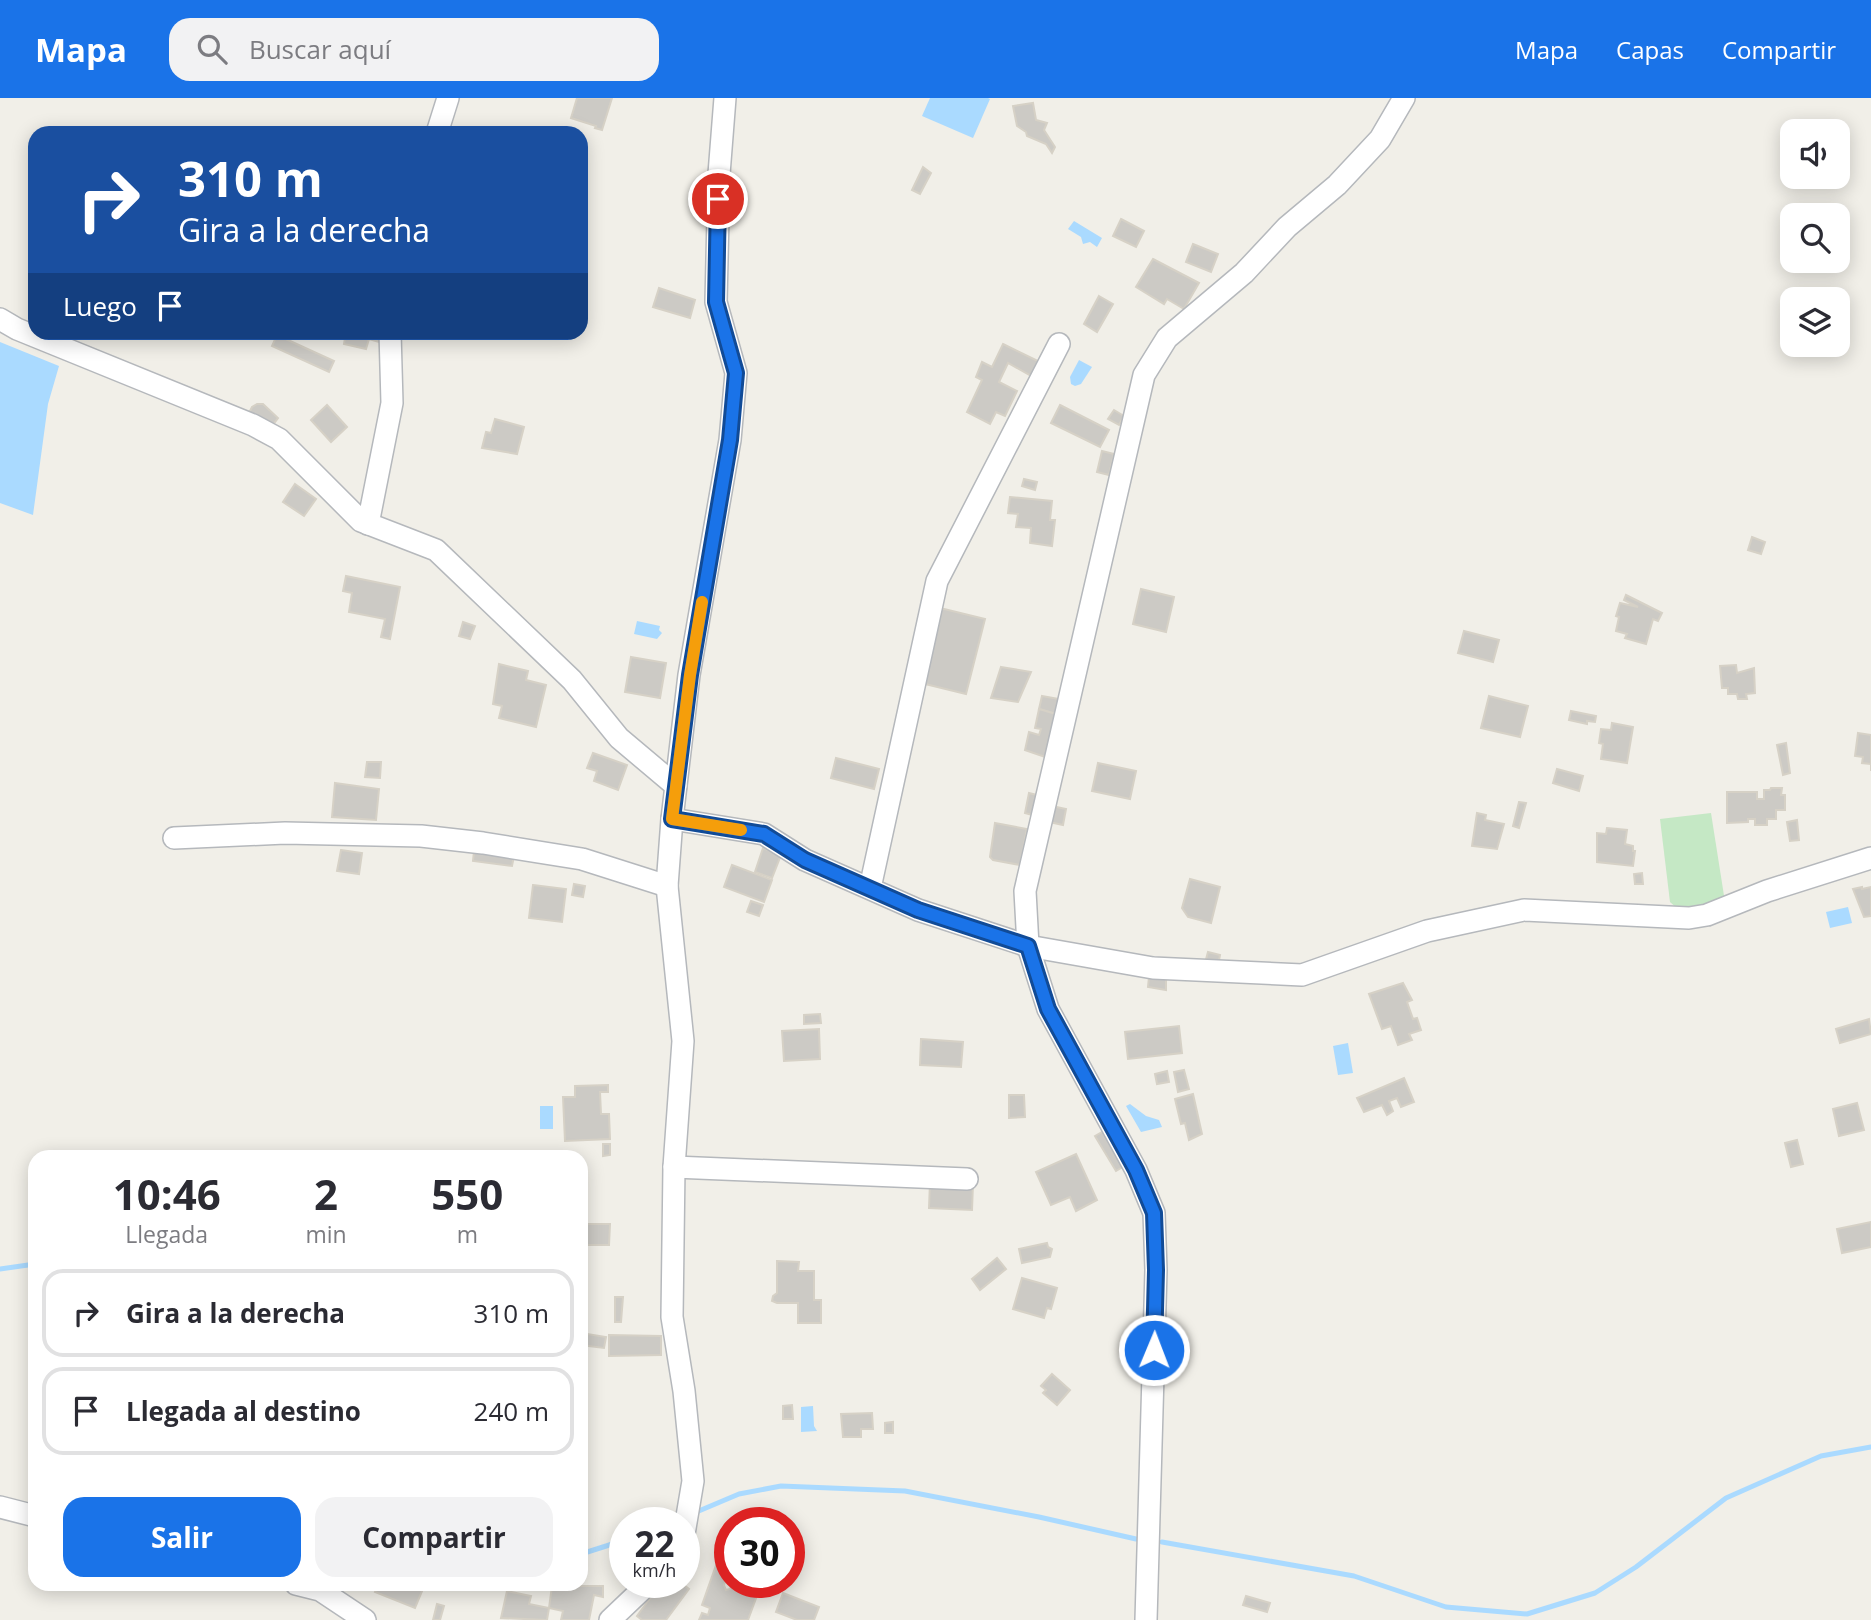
<!DOCTYPE html>
<html lang="es">
<meta charset="utf-8">
<style>
body{margin:0;font-family:"Open Sans",sans-serif;background:#f2f2f3;color:#2b2b33;height:100vh;display:flex;flex-direction:column;font-size:26px;white-space:nowrap}
*{box-sizing:border-box;margin:0}
p{font-size:23px;color:#7c7c81}
.icon{flex:none;width:38px;height:38px;fill:none;stroke:currentColor;stroke-width:2;stroke-linecap:round;stroke-linejoin:round}
.map{position:relative;flex:1;overflow:hidden}
.side{position:absolute;left:28px;top:1052px;width:560px;height:441px;display:flex;flex-direction:column;background:#fff;border-radius:21px;box-shadow:0 4px 18px #0003}
.side>*{flex:none}
.guide{position:absolute;left:28px;top:28px;width:560px;height:214px;border-radius:21px;box-shadow:0 4px 18px #0003;background:#1a4fa0;color:#fff;overflow:hidden}
.controls{position:absolute;left:1780px;top:21px;display:grid;gap:14px}
.controls a{display:grid;place-items:center;width:70px;height:70px;border-radius:14px;background:#fff;box-shadow:0 4px 18px #0003;font-size:35px}
.speed{position:absolute;left:609px;top:1409px;display:flex;gap:14px;font-size:35px;font-weight:700;text-align:center}
.speed>*{display:grid;place-content:center;width:91px;height:91px;border-radius:50%;background:#fff;box-shadow:0 4px 18px #0003;line-height:1}
.speed small{font-size:18px;font-weight:400}
.speed .limit{border:10px solid #d22;background:#fff;color:#111}
.pin{position:absolute;display:grid;place-items:center;width:60px;height:60px;color:#fff;margin:-30px;border:4px solid #fff;border-radius:50%;box-shadow:0 2px 7px #0007}
.me{position:absolute;width:77px;margin:-38px;rotate:1deg;stroke-linejoin:round;filter:drop-shadow(0 0 5px #0008)}
.turn{display:flex;align-items:center;gap:24px;height:147px;padding:0 35px;font-size:32px}
.turn .icon{width:91px;height:91px;stroke-width:2.5}
.turn b{display:block;font-size:49px;line-height:60px}
.then{display:flex;align-items:center;height:66px;padding:0 35px;background:#0003;gap:14px;font-size:26px}
.eta{display:flex;justify-content:space-evenly;align-items:center;height:119px;text-align:center}
.eta b{font-size:42px;font-weight:700;line-height:49px}
.primary-button{display:flex;gap:14px;margin-top:auto;padding:14px 35px}
.primary-button a{flex:1;height:80px;border-radius:21px;background:#1a73e8;color:#fff;font-size:28px;font-weight:700;line-height:80px;text-align:center}
.primary-button a+a{background:#f2f2f3;color:#2b2b33}
ul{padding:0;list-style:none}
li{display:flex;align-items:center;gap:21px;height:88px;margin:0 14px 10px;padding:0 21px;border:4px solid #e1e1e2;border-radius:21px}
li div{flex:1}
li b{display:block;font-size:26px}
li em{font-style:normal}
header{display:flex;align-items:center;gap:42px;box-sizing:border-box;height:98px;padding:0 35px;background:#1a73e8;color:#fff}
header strong{font-size:33px}
nav{display:flex;gap:38px;margin-inline-start:auto;font-size:24px}
.search{width:490px;height:63px;background:#f2f2f3;display:flex;align-items:center;gap:18px;box-sizing:border-box;padding:0 24px;border-radius:21px;color:#7c7c81;font-size:26px}
.map>svg:first-child{display:block}
</style>
<header>
<strong>Mapa</strong>
<div class="search"><svg class="icon" aria-label="search" viewBox="0 0 24 24"><circle cx="10" cy="10" r="6"/><path d="M15 15l6 6"/></svg>Buscar aquí</div>
<nav><a>Mapa</a><a>Capas</a><a>Compartir</a></nav>
</header>
<div class="map">
<svg width="1871" height="1522" viewBox="0 0 1871 1522">
<rect width="100%" height="100%" fill="#f1efe8"/>
<!-- green -->
<path fill="#c5e8c5" d="M1711,715L1725,804L1679,812L1670,804L1660,721Z"/>
<!-- water -->
<g fill="#aadaff">
<path d="M930,0H988L990,1L973,40L922,18Z"/>
<path d="M1074,123L1102,140L1097,149L1090,144L1083,146L1081,139L1068,131Z"/>
<path d="M0,244L59,268L48,306L33,417L0,405Z"/>
<path d="M1079,262L1092,269L1081,286L1075,288L1071,286L1070,279Z"/>
<path d="M637,523L660,528L659,532L662,535L657,541L634,536Z"/>
<path d="M1848,809L1852,825L1830,830L1826,814Z"/>
<path d="M1348,945L1353,975L1338,977L1333,948Z"/>
<path d="M1130,1006L1146,1018L1159,1022L1162,1029L1141,1034L1126,1008Z"/>
<rect x="540" y="1008" width="13" height="23"/>
<path d="M813,1308L814,1328L817,1333L801,1334V1309Z"/>
</g>
<g fill="none" stroke-linecap="round" stroke-linejoin="round">
<!-- stream -->
<g stroke="#aadaff" stroke-width="5">
<path d="M0,1171L35,1166"/>
<path d="M694,1415L739,1396L781,1388L905,1393L1039,1419L1136,1441"/>
<path d="M670,1424L682,1420"/>
<path d="M1162,1444L1354,1478L1446,1509L1527,1516L1595,1495L1636,1469L1726,1400L1821,1358L1871,1349"/>
<path d="M581,1456L625,1442"/>
</g>
</g>
<!-- building -->
<g fill="#cccac5" stroke="#d6d1c6" stroke-width="2">
<path d="M577,0H612L602,32L595,30L596,28L571,20Z"/>
<path d="M1033,5L1036,22L1047,25L1044,32L1055,49L1052,55L1046,46L1027,38L1026,34L1017,28L1013,8Z"/>
<path d="M923,69L931,75L920,96L912,92Z"/>
<path d="M1121,121L1144,133L1136,149L1113,138Z"/>
<path d="M1193,146L1218,156L1211,174L1186,164Z"/>
<path d="M1153,161L1199,185L1184,211L1167,201L1164,206L1136,189Z"/>
<path d="M659,190L695,202L690,220L653,209Z"/>
<path d="M1099,198L1113,206L1097,234L1084,226Z"/>
<path d="M346,234H381L379,244L369,241L366,251L344,246Z"/>
<path d="M277,237L334,263L329,274L272,248Z"/>
<path d="M1003,246L1042,265L1035,280L1008,265L999,284L1017,293L1005,318L996,314L990,326L967,314L982,282L976,279L982,264L992,269Z"/>
<path d="M257,306H263L278,320L272,328L248,317L252,309Z"/>
<path d="M327,307L347,329L331,344L311,322Z"/>
<path d="M1060,307L1109,332L1100,349L1051,325Z"/>
<path d="M1114,312L1124,318L1119,327L1108,321Z"/>
<path d="M495,321L524,329L517,356L482,350L486,334L491,335Z"/>
<path d="M1102,353L1114,356L1109,377L1097,374Z"/>
<path d="M1024,381L1037,384L1035,392L1022,388Z"/>
<path d="M295,386L316,401L304,418L283,404Z"/>
<path d="M1010,399L1052,403L1050,422H1055L1052,448L1030,445L1031,430L1016,429L1018,416L1008,415Z"/>
<path d="M1752,439L1765,444L1761,456L1748,452Z"/>
<path d="M346,478L400,489L390,541L381,539L385,521L349,514L352,495L343,493Z"/>
<path d="M1141,491L1174,499L1166,534L1133,526Z"/>
<path d="M1626,497L1662,515L1658,523L1653,521L1646,546L1625,540L1627,536L1616,533L1619,519L1616,518L1620,505L1638,509L1624,502Z"/>
<path d="M940,510L985,521L966,596L921,585Z"/>
<path d="M463,524L475,528L470,541L459,538Z"/>
<path d="M1464,533L1499,542L1493,564L1458,555Z"/>
<path d="M631,559L666,565L660,600L625,594Z"/>
<path d="M499,566L528,573L526,582L546,587L536,629L499,620L502,608L493,606Z"/>
<path d="M1736,567L1737,575L1754,570L1755,595L1746,596L1747,601H1738L1737,596H1728V590H1722L1720,568Z"/>
<path d="M1001,569L1031,574L1018,604L991,600Z"/>
<path d="M1042,598L1059,601L1056,616L1039,611Z"/>
<path d="M1489,598L1528,608L1520,639L1481,630Z"/>
<path d="M1039,611L1056,616L1045,659L1025,652L1029,634L1039,637L1041,631L1035,630Z"/>
<path d="M1571,613L1596,618L1595,624L1587,623V626L1569,622Z"/>
<path d="M1612,625L1633,629L1627,665L1601,661L1603,646L1599,645L1601,631L1611,632Z"/>
<path d="M1858,635L1871,637V673V666L1862,665L1863,659L1855,658Z"/>
<path d="M1786,645L1790,675L1783,677L1777,647Z"/>
<path d="M593,655L627,667L618,692L594,683L597,673L587,670Z"/>
<path d="M836,660L879,671L874,691L831,680Z"/>
<path d="M367,664H381L380,680L365,679Z"/>
<path d="M1098,665L1136,673L1130,701L1092,693Z"/>
<path d="M1557,671L1583,678L1579,693L1553,685Z"/>
<path d="M335,685L379,691L376,722L332,719Z"/>
<path d="M1771,690H1782L1781,697H1785V712H1776V721H1767V727H1755V721H1748V724L1727,725V694H1757V701H1764V692H1770Z"/>
<path d="M1029,695L1041,698L1036,718L1025,715Z"/>
<path d="M1519,704L1526,705L1519,730L1513,728Z"/>
<path d="M1052,708L1066,711L1063,727L1049,724Z"/>
<path d="M1477,715L1486,717L1485,722L1504,726L1497,751L1472,748Z"/>
<path d="M1797,722L1799,742L1790,743L1787,724Z"/>
<path d="M995,725L1027,731L1020,767L993,762L990,759Z"/>
<path d="M1607,730L1627,732L1625,746L1633,748V753H1635L1633,768L1597,764V735L1606,736Z"/>
<path d="M763,750L781,757L772,780L755,774Z"/>
<path d="M341,752L362,755L359,776L337,773Z"/>
<path d="M474,753L514,758L512,768L473,763Z"/>
<path d="M732,767L772,782L764,804L724,789Z"/>
<path d="M1642,775L1643,786H1635L1634,776Z"/>
<path d="M1190,781L1220,789L1211,825L1188,819L1182,810Z"/>
<path d="M574,786L585,788L583,799L572,797Z"/>
<path d="M533,787L566,791L562,824L529,820Z"/>
<path d="M1862,789V791L1871,789V818L1864,819L1853,791Z"/>
<path d="M751,803L763,807L759,818L747,814Z"/>
<path d="M1208,854L1220,857L1218,868L1205,865Z"/>
<path d="M1149,879L1166,881V892L1148,889Z"/>
<path d="M1403,885L1412,902L1407,904L1413,921L1417,920L1421,932L1409,936L1412,942L1398,947L1391,928L1382,931L1369,896Z"/>
<path d="M820,916L821,925L804,926V917Z"/>
<path d="M1869,921L1871,936L1840,945L1836,931Z"/>
<path d="M1179,928L1182,955L1128,961L1125,934Z"/>
<path d="M819,931L820,961L784,963L782,933Z"/>
<path d="M921,941L963,944L961,969L920,967Z"/>
<path d="M1184,972L1189,991L1178,994L1174,974Z"/>
<path d="M1167,973L1169,984L1157,986L1155,976Z"/>
<path d="M1404,980L1414,1004L1401,1009L1397,1000L1389,1003L1393,1013L1387,1017L1382,1007L1364,1014L1357,1000Z"/>
<path d="M608,987V994H600L601,1016H609L610,1041L565,1043L563,999H575V988Z"/>
<path d="M1193,996L1202,1036L1189,1042L1185,1025L1181,1026L1175,1001Z"/>
<path d="M1009,997H1024L1025,1019L1009,1020Z"/>
<path d="M1857,1005L1864,1032L1839,1038L1833,1011Z"/>
<path d="M1107,1031L1128,1066L1116,1073L1095,1038Z"/>
<path d="M1797,1042L1803,1066L1791,1069L1785,1045Z"/>
<path d="M603,1046H610V1057L603,1058Z"/>
<path d="M1076,1056L1097,1102L1076,1113L1070,1099L1051,1107L1036,1074Z"/>
<path d="M930,1084L973,1086L972,1112L929,1110Z"/>
<path d="M1871,1124V1149L1842,1155L1837,1131Z"/>
<path d="M581,1126H610L609,1147H581Z"/>
<path d="M1047,1145L1048,1149L1052,1151L1050,1159L1022,1165L1019,1151Z"/>
<path d="M997,1160L1006,1171L980,1192L972,1181Z"/>
<path d="M777,1163L799,1164L798,1173H814V1202H821V1225H798V1205H777L772,1203L773,1198L777,1195Z"/>
<path d="M1022,1180L1057,1190L1051,1211L1047,1210L1044,1220L1013,1211Z"/>
<path d="M615,1199H623L621,1224H615Z"/>
<path d="M581,1235L606,1239L604,1250L581,1247Z"/>
<path d="M609,1237L661,1238V1257L609,1258Z"/>
<path d="M1052,1276L1070,1292L1057,1307L1043,1295L1046,1292L1041,1288Z"/>
<path d="M792,1307L793,1321H783V1308Z"/>
<path d="M872,1315L873,1331H861V1339H843L841,1316Z"/>
<path d="M893,1324V1335H885V1325Z"/>
<path d="M721,1453L730,1457V1469L722,1466L719,1470L728,1476L724,1487L726,1492L730,1491L733,1484H762L748,1522H699L702,1515L708,1517L710,1510L702,1507Z"/>
<path d="M662,1484H680L689,1491L666,1522H642L637,1518Z"/>
<path d="M379,1486H425L415,1510L375,1494Z"/>
<path d="M552,1488H603V1499L594,1497L589,1522H561L563,1513L549,1510Z"/>
<path d="M507,1493L531,1498L529,1506L549,1510L547,1522L501,1520Z"/>
<path d="M783,1495L819,1509L814,1522H797L776,1514Z"/>
<path d="M1246,1498L1270,1505L1267,1514L1243,1507Z"/>
<path d="M437,1506L444,1508L440,1522H433Z"/>
</g>
<g fill="none" stroke-linecap="round" stroke-linejoin="round">
<defs>
<g id="street">
<path d="M437,35L448,0"/>
<path d="M0,221L17,231L253,327L279,341L361,423L436,452L572,582L619,640L676,688"/>
<path d="M368,426L392,305L390,234"/>
<path d="M672,721L764,736L805,762L918,812L1028,848L1153,870L1302,877L1427,833L1524,812L1689,820L1707,817L1767,793L1871,760"/>
<path d="M174,740L285,735L421,738L483,745L582,761L667,788"/>
<path d="M870,790L937,483L1059,246"/>
<path d="M674,1069L967,1081"/>
<path d="M0,1409L35,1418"/>
<path d="M684,1436L693,1383L684,1293L672,1219L674,1069L683,943L667,788L672,721L689,577L730,342L736,275L716,204L719,76L725,0"/>
<path d="M296,1486L320,1492L365,1522"/>
<path d="M610,1522L650,1484"/>
<path d="M1146,1522L1156,1172L1154,1115L1136,1072L1048,911L1028,848L1025,793L1144,277L1167,240L1244,175L1287,129L1337,87L1380,41L1404,0"/>
</g>
</defs>
<!-- street casing -->
<use href="#street" stroke="#b5b8bc" stroke-width="24"/>
<!-- street -->
<use href="#street" stroke="#fff" stroke-width="21"/>
</g>
<g fill="none" stroke-linecap="round" stroke-linejoin="round">
<defs>
<path id="route" d="M718,101L716,204L736,275L730,342L690,577L672,721L764,736L805,762L918,812L1028,848L1048,911L1136,1072L1154,1115L1156,1172L1154,1252"/>
</defs>
<!-- route casing -->
<use href="#route" stroke="#114b97" stroke-width="18"/>
<!-- route -->
<use href="#route" stroke="#1a73e8" stroke-width="12"/>
<!-- slow -->
<path stroke="#f59e0b" stroke-width="12" d="M702,504L690,577L672,721L741,732"/>
</g>
</svg>
<div class="controls">
<a><svg class="icon" aria-label="sound" viewBox="0 0 24 24"><path d="M4 9h4l5-4v14l-5-4H4zM17 9q2 3 0 6"/></svg></a>
<a><svg class="icon" aria-label="search" viewBox="0 0 24 24"><circle cx="10" cy="10" r="6"/><path d="M15 15l6 6"/></svg></a>
<a><svg class="icon" aria-label="layers" viewBox="0 0 24 24"><path d="M12 4l9 5-9 5-9-5zM3 14l9 5 9-5"/></svg></a>
</div>
<div class="speed"><div>22<small>km/h</small></div><div class="limit">30</div></div>
<div class="pin" style="left:718px;top:101px;background:#d93025"><svg class="icon" aria-label="arrive" viewBox="0 0 24 24"><path d="M6 21V4h12l-3 4 3 4H6"/></svg></div>
<svg class="me" style="left:1154px;top:1252px" viewBox="-20 -20 40 40"><circle r="17" fill="#1a73e8" stroke="#fff" stroke-width="3"/><path d="M0-11L8 9 0 5-8 9z" fill="#fff"/></svg>
<div class="guide">
<div class="turn"><svg class="icon" aria-label="right" viewBox="0 0 24 24"><path d="M7 20v-9h11M14 6l5 5-5 5"/></svg><div><b>310 m</b>Gira a la derecha</div></div>
<div class="then">Luego<svg class="icon" aria-label="arrive" viewBox="0 0 24 24"><path d="M6 21V4h12l-3 4 3 4H6"/></svg></div>
</div>
<section class="side">
<div class="eta">
<div><b>10:46</b><p>Llegada</p></div>
<div><b>2</b><p>min</p></div>
<div><b>550</b><p>m</p></div>
</div>
<ul>
<li><svg class="icon" aria-label="right" viewBox="0 0 24 24"><path d="M7 20v-9h11M14 6l5 5-5 5"/></svg><div><b>Gira a la derecha</b></div><em>310 m</em></li>
<li><svg class="icon" aria-label="arrive" viewBox="0 0 24 24"><path d="M6 21V4h12l-3 4 3 4H6"/></svg><div><b>Llegada al destino</b></div><em>240 m</em></li>
</ul>
<div class="primary-button"><a>Salir</a><a>Compartir</a></div>
</section>
</div>
